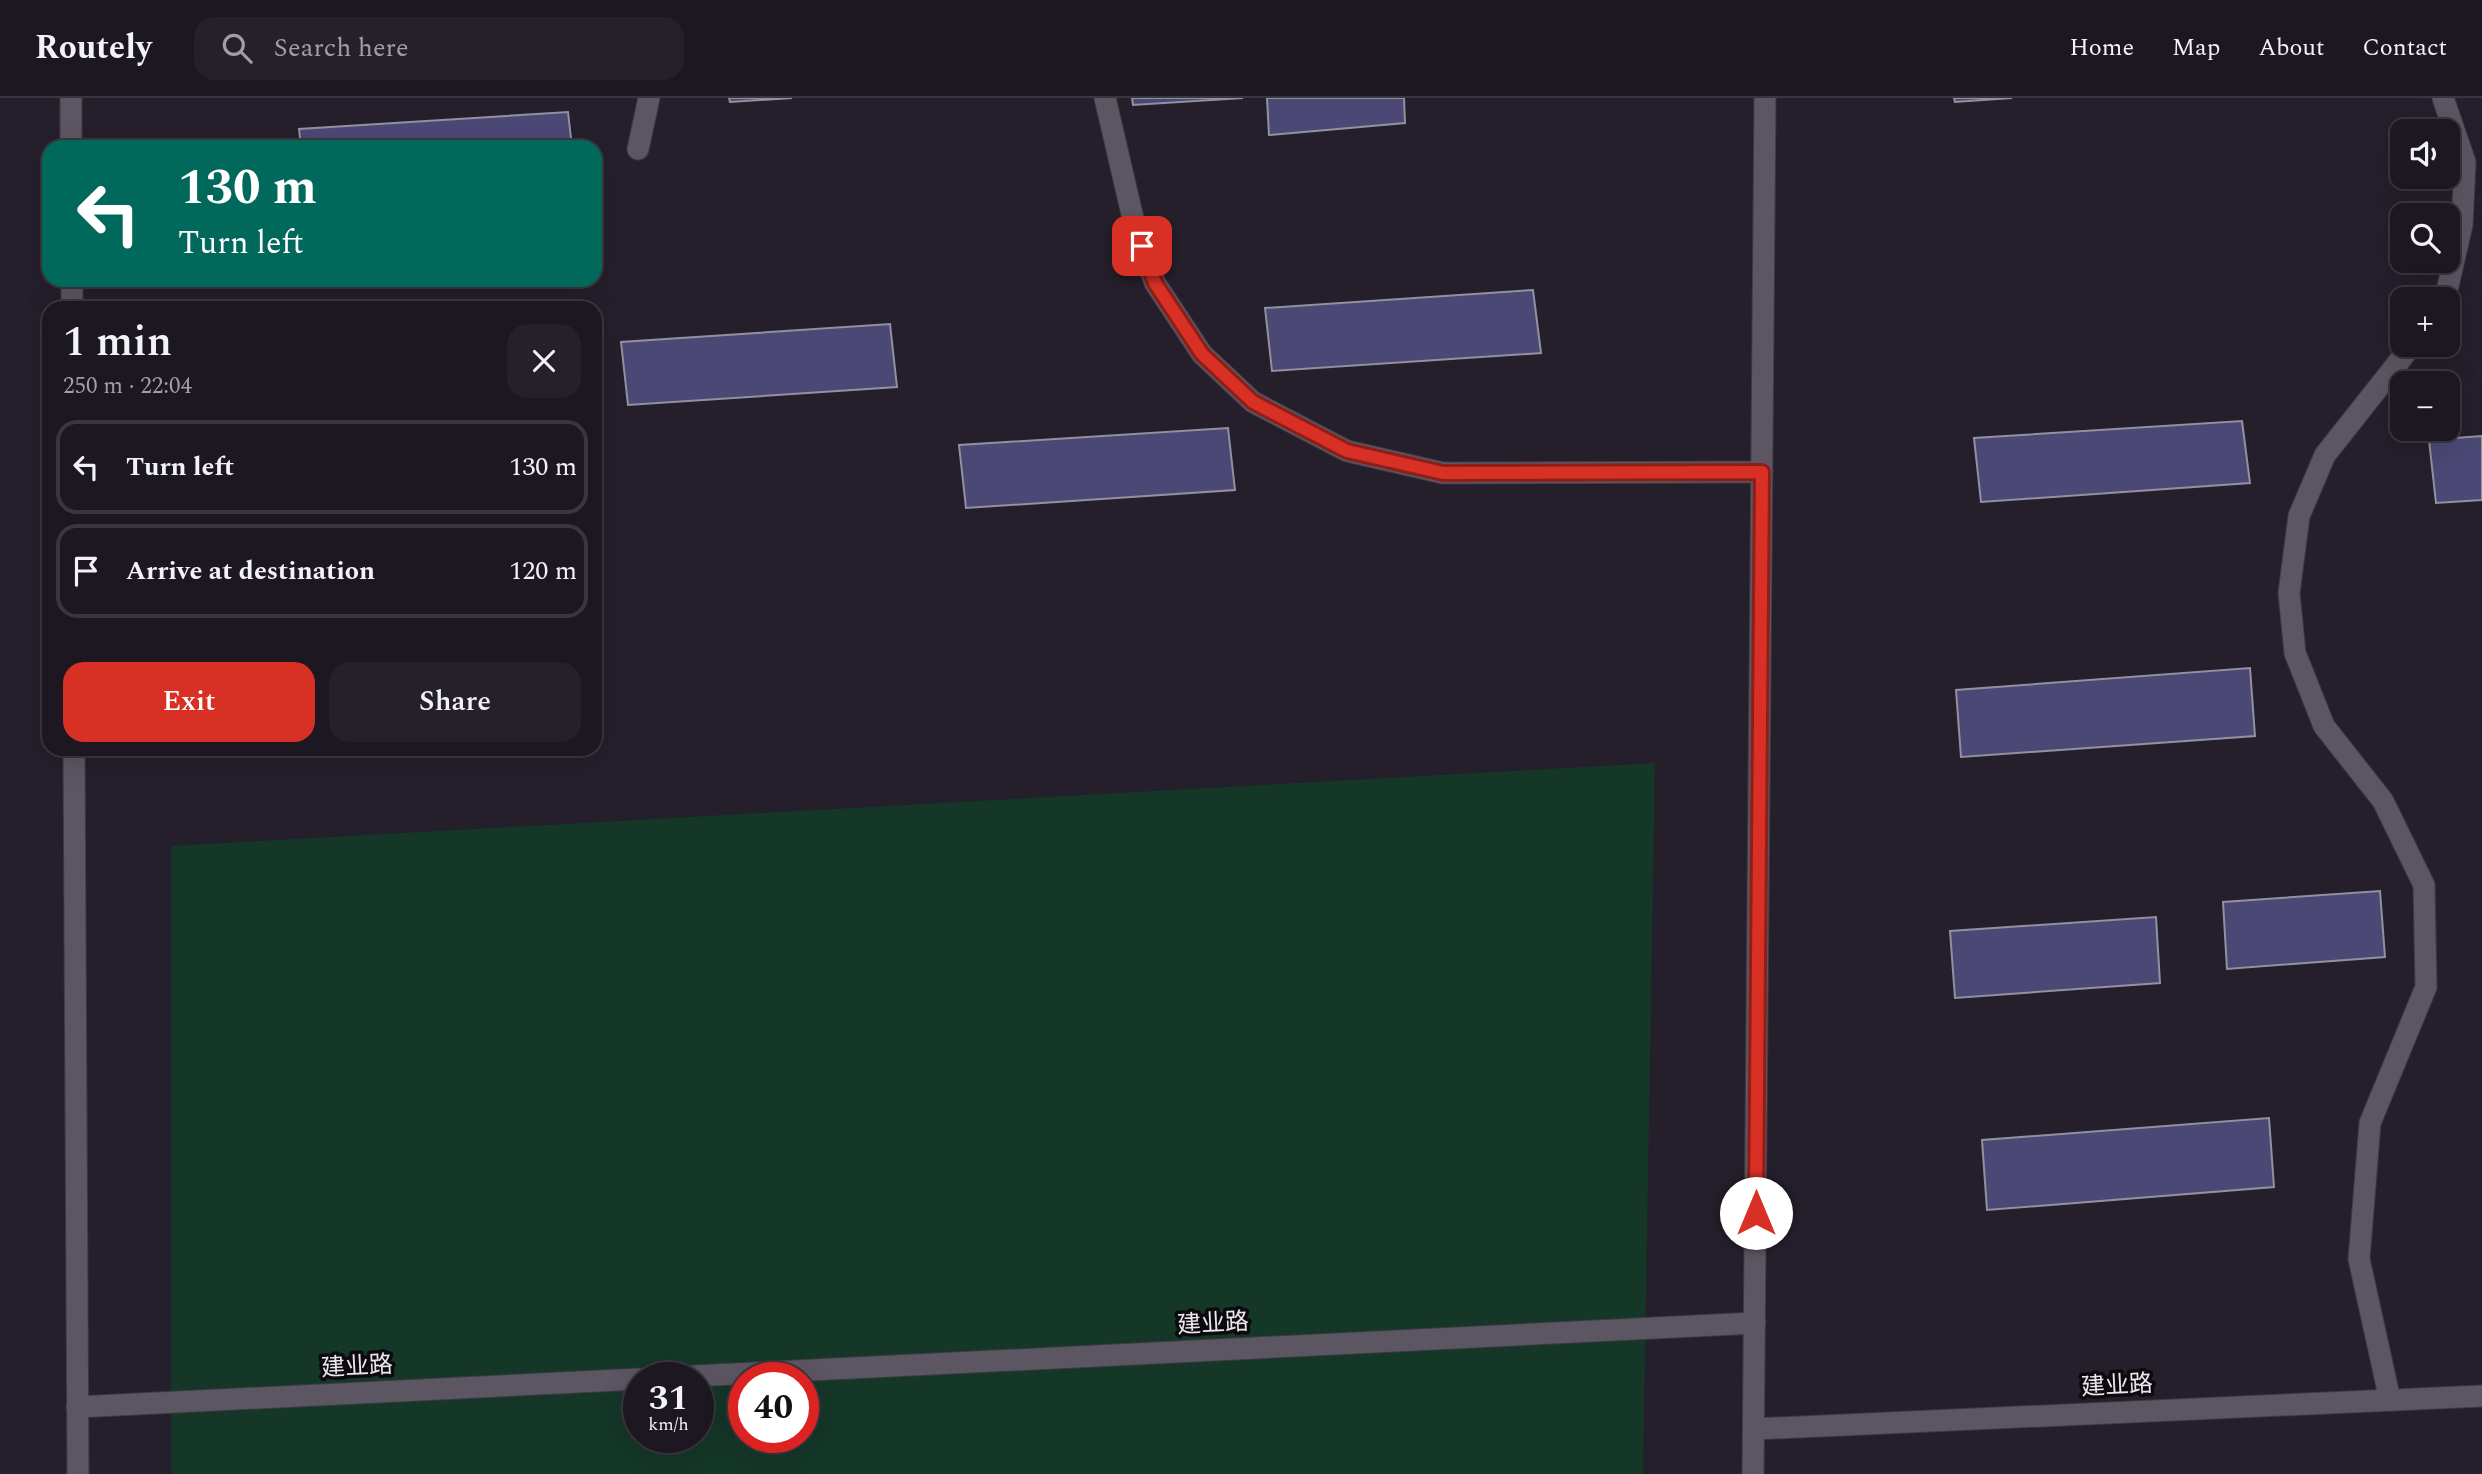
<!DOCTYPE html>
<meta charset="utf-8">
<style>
body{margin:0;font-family:Spectral,"Noto Sans SC",serif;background:#252029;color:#f1f3f6;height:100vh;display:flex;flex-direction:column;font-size:26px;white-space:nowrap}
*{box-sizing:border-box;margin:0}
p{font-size:23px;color:#a09fa5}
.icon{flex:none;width:38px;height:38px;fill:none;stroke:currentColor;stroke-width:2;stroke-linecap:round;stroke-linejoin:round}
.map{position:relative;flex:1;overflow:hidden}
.sheet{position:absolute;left:42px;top:203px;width:560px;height:455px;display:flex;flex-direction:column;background:#1c1720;border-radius:21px;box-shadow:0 7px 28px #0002,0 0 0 2px #3a363e}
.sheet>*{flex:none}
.hud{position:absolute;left:42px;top:42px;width:560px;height:147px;border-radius:21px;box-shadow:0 7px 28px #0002,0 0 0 2px #3a363e;background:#00695c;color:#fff;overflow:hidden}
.buttons{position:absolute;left:2390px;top:21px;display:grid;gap:14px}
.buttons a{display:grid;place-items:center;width:70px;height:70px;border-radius:14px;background:#1c1720;box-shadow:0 7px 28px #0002,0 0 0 2px #3a363e;font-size:35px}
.speed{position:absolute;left:623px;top:1264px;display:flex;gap:14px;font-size:35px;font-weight:700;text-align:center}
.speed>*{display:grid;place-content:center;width:91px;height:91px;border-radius:50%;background:#1c1720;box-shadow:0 7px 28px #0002,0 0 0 2px #3a363e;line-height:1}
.speed small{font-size:18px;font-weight:400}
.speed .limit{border:10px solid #d22;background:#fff;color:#111}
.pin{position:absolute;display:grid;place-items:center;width:60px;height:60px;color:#fff;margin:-30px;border-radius:14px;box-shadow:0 4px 10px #0006}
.me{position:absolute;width:77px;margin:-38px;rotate:0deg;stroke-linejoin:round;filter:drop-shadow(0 0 5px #0008)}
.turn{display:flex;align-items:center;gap:24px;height:147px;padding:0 21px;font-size:32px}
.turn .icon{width:91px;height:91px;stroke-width:2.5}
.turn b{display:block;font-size:49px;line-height:60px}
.round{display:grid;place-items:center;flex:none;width:74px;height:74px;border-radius:21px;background:#252029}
.overview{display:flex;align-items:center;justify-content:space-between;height:119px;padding:0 21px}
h1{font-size:42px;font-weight:600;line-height:52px}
.button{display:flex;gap:14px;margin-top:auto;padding:14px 21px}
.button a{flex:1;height:80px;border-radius:21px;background:#d93025;color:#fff;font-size:28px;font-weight:600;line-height:80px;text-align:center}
.button a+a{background:#252029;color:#f1f3f6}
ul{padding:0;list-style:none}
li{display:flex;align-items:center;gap:21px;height:94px;margin:0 14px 10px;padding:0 7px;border:4px solid #3a363e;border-radius:21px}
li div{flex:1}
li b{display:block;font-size:26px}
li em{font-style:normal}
header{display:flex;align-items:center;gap:42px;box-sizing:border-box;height:98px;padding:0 35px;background:#1c1720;border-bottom:2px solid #3a363e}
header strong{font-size:33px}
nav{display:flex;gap:38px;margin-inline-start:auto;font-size:24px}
.search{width:490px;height:63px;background:#252029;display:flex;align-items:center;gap:18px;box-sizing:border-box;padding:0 24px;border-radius:21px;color:#a09fa5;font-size:26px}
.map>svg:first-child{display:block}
</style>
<header>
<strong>Routely</strong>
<div class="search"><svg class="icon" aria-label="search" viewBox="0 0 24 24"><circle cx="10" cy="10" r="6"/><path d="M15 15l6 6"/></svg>Search here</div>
<nav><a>Home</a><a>Map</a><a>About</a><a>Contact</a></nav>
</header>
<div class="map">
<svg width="2482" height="1376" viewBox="0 0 2482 1376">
<rect width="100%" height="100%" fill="#251f2b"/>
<!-- green -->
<path fill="#143728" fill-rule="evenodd" d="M1655,665L1643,1376H171V748ZM639,1279H698V1339H639ZM744,1279H803V1339H744Z"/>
<!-- building -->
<g fill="#4c4875" stroke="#9191a0" stroke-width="2">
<path d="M729,0H792L730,4Z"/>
<path d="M1132,0H1243L1133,7Z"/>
<path d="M1267,0H1404L1405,25L1269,37Z"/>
<path d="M1954,0H2012L1955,4Z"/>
<path d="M568,14L572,49H301L299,31Z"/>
<path d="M1533,192L1541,255L1272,273L1265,210Z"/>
<path d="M890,226L897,289L628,307L621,244Z"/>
<path d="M2242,323L2250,385L1981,404L1974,340Z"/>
<path d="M1228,330L1235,392L966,410L959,347Z"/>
<path d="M2482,338V402L2436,405L2429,342Z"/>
<path d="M2250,570L2255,638L1961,659L1956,592Z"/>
<path d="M2380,793L2385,859L2227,871L2223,804Z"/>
<path d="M2156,819L2160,885L1955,900L1950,833Z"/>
<path d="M2269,1020L2274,1089L1987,1112L1982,1042Z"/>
</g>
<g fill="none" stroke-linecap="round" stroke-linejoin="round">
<defs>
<g id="street">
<path d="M1105,0L1135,129L1155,185L1202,256L1253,304L1347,353L1443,375L1762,374"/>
<path d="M2443,0L2465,64L2462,127L2445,201"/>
<path d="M638,51L649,0"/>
<path d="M674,1279L1755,1225"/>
<path d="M2390,1302L2359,1161L2370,1025L2426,889L2424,787L2383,703L2324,628L2295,555L2289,495L2299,418L2325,357L2412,247"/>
<path d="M77,1309L639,1281"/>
</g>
<g id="secondary">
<path d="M71,0V49"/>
<path d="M72,182V210"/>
<path d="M74,651L78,1376"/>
<path d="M1754,1331L2482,1298"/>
<path d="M1753,1376L1765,0"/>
</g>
</defs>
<!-- street casing -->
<use href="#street" stroke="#3e3a43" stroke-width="23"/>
<!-- secondary casing -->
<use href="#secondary" stroke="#3e3a43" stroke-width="23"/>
<!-- street -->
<use href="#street" stroke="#5c5663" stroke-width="21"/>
<!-- secondary -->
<use href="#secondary" stroke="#5c5663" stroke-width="21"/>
</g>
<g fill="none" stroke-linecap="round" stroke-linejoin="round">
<defs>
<path id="route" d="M1142,148L1155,185L1202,256L1253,304L1347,353L1443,375L1762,374L1756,1115"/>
</defs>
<!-- route casing -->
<use href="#route" stroke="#8d1f18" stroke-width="18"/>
<!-- route -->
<use href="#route" stroke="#d93025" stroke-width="12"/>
</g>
<g text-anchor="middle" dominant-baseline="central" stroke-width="7" stroke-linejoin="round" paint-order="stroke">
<!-- street labels -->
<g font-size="24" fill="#e9e6ee" stroke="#0d0a0f">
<text transform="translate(1213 1226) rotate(-3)">建业路</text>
<text transform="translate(357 1269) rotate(-3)">建业路</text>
<text transform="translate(2117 1288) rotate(-3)">建业路</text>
</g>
</g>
</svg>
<div class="buttons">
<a><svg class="icon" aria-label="sound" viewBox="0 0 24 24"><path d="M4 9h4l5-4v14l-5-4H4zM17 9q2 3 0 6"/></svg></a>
<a><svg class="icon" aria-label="search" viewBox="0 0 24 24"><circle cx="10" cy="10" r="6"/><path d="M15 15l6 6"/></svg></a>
<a>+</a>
<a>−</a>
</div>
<div class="speed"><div>31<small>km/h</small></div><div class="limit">40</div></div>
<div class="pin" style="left:1142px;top:148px;background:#d93025"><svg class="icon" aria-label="arrive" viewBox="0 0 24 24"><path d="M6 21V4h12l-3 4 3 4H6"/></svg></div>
<svg class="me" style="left:1756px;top:1115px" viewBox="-20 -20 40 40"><circle r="19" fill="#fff"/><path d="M0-13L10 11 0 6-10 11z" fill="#d93025"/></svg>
<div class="hud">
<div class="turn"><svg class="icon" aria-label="left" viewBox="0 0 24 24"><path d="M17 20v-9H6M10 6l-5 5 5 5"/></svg><div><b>130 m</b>Turn left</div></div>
</div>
<section class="sheet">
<div class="overview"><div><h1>1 min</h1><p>250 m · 22:04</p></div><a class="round"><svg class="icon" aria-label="close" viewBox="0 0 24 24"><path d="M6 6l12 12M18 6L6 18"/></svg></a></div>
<ul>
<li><svg class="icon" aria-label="left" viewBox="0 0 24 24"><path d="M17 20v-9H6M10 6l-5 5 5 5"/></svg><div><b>Turn left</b></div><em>130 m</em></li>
<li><svg class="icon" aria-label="arrive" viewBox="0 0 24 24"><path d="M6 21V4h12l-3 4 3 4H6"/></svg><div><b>Arrive at destination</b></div><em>120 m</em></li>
</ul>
<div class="button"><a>Exit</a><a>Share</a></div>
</section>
</div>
